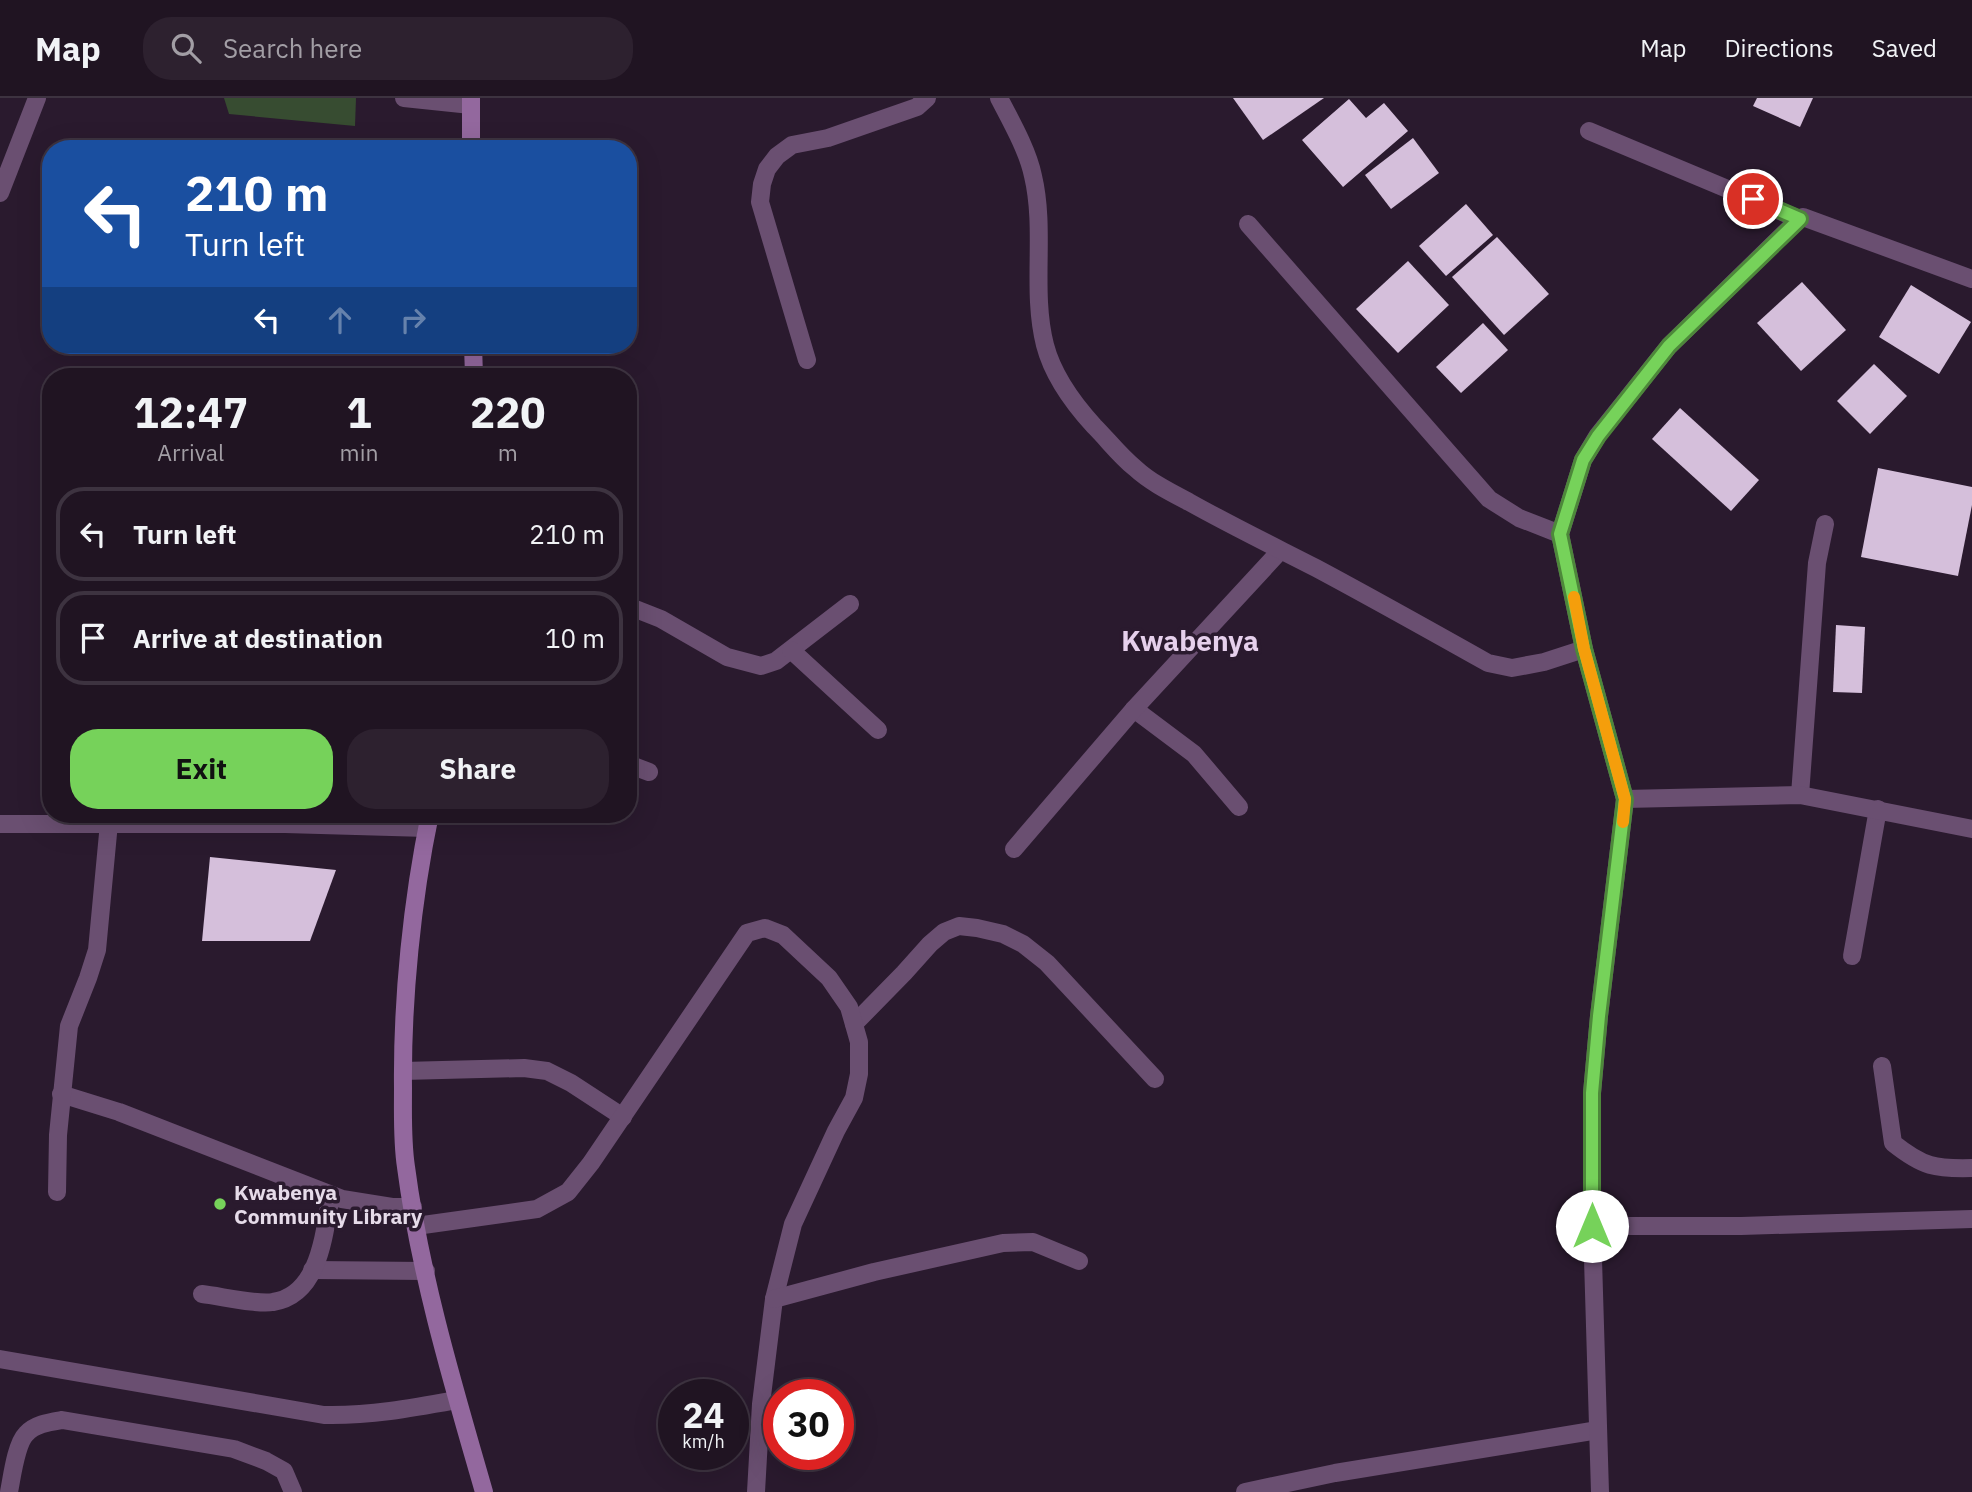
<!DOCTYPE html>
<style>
body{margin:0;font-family:"IBM Plex Sans",sans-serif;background:#2d212f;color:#f1f3f6;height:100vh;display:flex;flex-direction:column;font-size:26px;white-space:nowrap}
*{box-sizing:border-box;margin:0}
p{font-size:23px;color:#a29ea5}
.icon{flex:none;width:38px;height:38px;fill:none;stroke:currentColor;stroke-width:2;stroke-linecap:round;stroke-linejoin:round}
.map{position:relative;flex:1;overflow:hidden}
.drawer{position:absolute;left:42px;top:270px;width:595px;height:455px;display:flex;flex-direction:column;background:#201422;border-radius:28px;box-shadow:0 7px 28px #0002,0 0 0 2px #3d3340}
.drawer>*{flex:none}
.guide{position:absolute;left:42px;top:42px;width:595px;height:214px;border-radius:28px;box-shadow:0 7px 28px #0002,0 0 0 2px #3d3340;background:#1a4fa0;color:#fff;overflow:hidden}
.speed{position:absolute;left:658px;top:1281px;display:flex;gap:14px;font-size:35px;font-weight:700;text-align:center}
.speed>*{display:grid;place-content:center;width:91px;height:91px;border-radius:50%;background:#201422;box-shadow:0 7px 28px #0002,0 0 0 2px #3d3340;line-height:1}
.speed small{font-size:18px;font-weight:400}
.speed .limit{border:10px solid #d22;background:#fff;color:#111}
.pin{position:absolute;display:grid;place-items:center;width:60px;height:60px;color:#fff;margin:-30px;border:4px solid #fff;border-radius:50%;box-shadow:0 2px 7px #0007}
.me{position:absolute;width:77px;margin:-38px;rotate:0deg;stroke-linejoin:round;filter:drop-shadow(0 0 5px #0008)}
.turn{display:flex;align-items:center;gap:24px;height:147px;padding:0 28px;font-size:32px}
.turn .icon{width:91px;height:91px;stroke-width:2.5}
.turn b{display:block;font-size:49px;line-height:60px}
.lanes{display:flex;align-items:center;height:66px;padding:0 28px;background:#0003;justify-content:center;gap:35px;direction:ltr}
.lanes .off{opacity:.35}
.eta{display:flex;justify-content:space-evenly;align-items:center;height:119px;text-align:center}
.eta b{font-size:42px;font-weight:800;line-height:49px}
.cta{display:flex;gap:14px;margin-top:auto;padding:14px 28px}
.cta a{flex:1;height:80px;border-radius:28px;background:#76d25a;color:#111;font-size:28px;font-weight:800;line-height:80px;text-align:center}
.cta a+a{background:#2d212f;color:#f1f3f6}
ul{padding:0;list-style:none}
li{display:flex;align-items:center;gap:21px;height:94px;margin:0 14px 10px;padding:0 14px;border:4px solid #3d3340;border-radius:28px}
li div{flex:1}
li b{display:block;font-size:26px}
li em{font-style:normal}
header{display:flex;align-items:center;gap:42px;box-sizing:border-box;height:98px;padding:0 35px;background:#201422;border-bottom:2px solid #3d3340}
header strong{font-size:33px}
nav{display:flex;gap:38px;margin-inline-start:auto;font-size:24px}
.search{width:490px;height:63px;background:#2d212f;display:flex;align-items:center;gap:18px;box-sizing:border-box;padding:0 24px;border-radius:28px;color:#a29ea5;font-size:26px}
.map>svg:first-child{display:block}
</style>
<header>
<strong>Map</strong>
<div class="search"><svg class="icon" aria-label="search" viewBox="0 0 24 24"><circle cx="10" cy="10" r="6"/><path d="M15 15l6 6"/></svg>Search here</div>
<nav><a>Map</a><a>Directions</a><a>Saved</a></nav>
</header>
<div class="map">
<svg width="1972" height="1394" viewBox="0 0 1972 1394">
<rect width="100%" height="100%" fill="#2a1a2e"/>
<!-- green -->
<path fill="#374c31" d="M224,0H356L355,28L229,16Z"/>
<!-- building -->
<g fill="#d5bfdb">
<path d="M1233,0H1324L1263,42Z"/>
<path d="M1757,0H1813L1800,29L1753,8Z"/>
<path d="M1349,1L1366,20L1384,5L1408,33L1343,89L1302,42Z"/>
<path d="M1413,40L1439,75L1391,111L1365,77Z"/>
<path d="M1466,106L1493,137L1446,178L1419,148Z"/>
<path d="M1497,139L1549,196L1504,237L1452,179Z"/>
<path d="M1408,163L1449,207L1398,255L1356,211Z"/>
<path d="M1802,184L1846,232L1801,273L1757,225Z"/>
<path d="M1911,187L1971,224L1939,276L1879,239Z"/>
<path d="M1483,225L1508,252L1461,295L1436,269Z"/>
<path d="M1874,266L1907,298L1870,336L1837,303Z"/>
<path d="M1680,310L1759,382L1731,413L1652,341Z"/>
<path d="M1878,370L1972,389V407L1958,478L1861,459Z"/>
<path d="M1836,527L1865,529L1862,595L1833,594Z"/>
<path d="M210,759L336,772L310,843H202Z"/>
</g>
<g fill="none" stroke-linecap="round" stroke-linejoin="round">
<!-- service -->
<g stroke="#6a4f71" stroke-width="18">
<path d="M1589,33L1799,121"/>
<path d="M1248,126L1489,401L1519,420L1560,436"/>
<path d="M807,262L760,104L762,86L767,71L777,58L792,47L828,40L917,9L927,0"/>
<path d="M628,508L661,521L727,559L761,568L776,563L850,506"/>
<path d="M791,552L878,632"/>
<path d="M1134,611L1194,656L1239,709"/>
<path d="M628,666L649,674"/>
<path d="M1014,751L1134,611L1280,453"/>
<path d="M1852,858L1878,711"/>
<path d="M854,926L904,875L930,846L944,834L959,828L977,830L1003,836L1023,846L1047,865L1155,981"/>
<path d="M1882,968L1893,1045C1923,1069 1935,1071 1972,1070"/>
<path d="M403,973L524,970L547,973L571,985L623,1019"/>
<path d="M61,996L119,1014L342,1101L392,1109H413"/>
<path d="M57,1094L58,1037L69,928L88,880L97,852L109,725"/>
<path d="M416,1128L537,1111L568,1094L591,1065L747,835L765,830L783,837L829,880L849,909L859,944V976L854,1000L836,1033L793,1126L774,1201L761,1306L756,1394"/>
<path d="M312,1172L426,1173"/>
<path d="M202,1196C220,1198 258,1207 273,1204C320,1197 324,1135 331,1097"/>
<path d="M774,1201L874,1174L1003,1145L1033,1144L1079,1163"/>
<path d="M0,1261L324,1317C370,1318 413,1310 457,1302"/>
<path d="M9,1394C12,1379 16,1346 26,1336C35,1326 50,1324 62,1322L234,1351L266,1363L284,1373L293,1394"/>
</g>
<!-- minor -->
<g stroke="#6a4f71" stroke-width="18">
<path d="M404,0L471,7"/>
<path d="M999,0C1011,23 1028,53 1033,78C1046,133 1031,192 1045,247C1053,278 1073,305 1094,328C1108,342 1120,358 1135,370C1150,384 1170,394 1189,404C1230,427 1273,448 1316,470C1374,501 1431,533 1488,565L1512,570L1544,564L1584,551"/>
<path d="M0,95L37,0"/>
<path d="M1800,697L1817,465L1825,426"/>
<path d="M1625,701L1800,697L1972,731"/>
<path d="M0,726H285L427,730"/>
<path d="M1592,1128H1741L1972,1121"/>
<path d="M1245,1394L1335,1375L1598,1332"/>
<path d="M1600,1394L1592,1128V995L1599,918L1625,701L1584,551L1560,436L1583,362L1598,337L1669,248L1799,121L1803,119L1972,181"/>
</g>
<!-- secondary -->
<g stroke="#93689e" stroke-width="18">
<path d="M471,51V0"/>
<path d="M473,247L474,278"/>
<path d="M430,716C412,802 402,902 403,990C403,1016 402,1043 406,1069C420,1177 454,1290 484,1394"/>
</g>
</g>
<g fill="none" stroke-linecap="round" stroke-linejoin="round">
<defs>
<path id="route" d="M1592,1128V995L1599,918L1625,701L1584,551L1560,436L1583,362L1598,338L1669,248L1800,121L1753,101"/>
</defs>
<!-- route casing -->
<use href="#route" stroke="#4d883a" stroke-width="18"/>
<!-- route -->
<use href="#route" stroke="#76d25a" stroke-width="12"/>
<!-- slow -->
<path stroke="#f59e0b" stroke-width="12" d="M1574,499L1584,551L1625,701L1623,724"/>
</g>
<!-- markers -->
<circle fill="#76d25a" stroke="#2a1a2e" stroke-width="2.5" cx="220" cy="1106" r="7"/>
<g text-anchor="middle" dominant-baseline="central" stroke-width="7" stroke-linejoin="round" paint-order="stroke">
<!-- poi labels -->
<g font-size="21" font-weight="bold" fill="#e6dbe9" stroke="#2a1a2e" text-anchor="start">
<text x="234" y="1094">Kwabenya<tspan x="234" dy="24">Community Library</tspan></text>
</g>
<!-- district labels -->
<g font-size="28" font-weight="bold" fill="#e6d0ec" stroke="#2a1a2e">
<text x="1190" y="542">Kwabenya</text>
</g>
</g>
</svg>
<div class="speed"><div>24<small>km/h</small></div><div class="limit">30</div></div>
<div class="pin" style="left:1753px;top:101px;background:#d93025"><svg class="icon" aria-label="arrive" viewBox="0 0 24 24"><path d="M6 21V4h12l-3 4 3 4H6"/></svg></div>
<svg class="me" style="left:1592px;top:1128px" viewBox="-20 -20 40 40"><circle r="19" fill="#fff"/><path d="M0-13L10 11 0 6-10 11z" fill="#76d25a"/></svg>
<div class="guide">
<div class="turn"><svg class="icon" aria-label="left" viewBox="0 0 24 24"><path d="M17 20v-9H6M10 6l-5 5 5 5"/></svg><div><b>210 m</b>Turn left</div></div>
<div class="lanes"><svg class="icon" aria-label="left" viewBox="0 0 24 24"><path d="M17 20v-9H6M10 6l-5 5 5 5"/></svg><svg class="icon off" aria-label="ahead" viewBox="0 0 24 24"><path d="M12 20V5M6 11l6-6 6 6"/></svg><svg class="icon off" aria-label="right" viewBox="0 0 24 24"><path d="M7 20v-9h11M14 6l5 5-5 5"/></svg></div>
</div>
<section class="drawer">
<div class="eta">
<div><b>12:47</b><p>Arrival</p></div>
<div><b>1</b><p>min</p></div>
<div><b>220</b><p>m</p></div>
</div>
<ul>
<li><svg class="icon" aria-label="left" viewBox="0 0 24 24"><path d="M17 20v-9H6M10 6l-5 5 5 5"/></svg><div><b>Turn left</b></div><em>210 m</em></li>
<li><svg class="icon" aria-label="arrive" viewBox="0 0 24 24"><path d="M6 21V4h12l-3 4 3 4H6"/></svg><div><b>Arrive at destination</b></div><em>10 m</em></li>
</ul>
<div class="cta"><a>Exit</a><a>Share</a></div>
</section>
</div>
